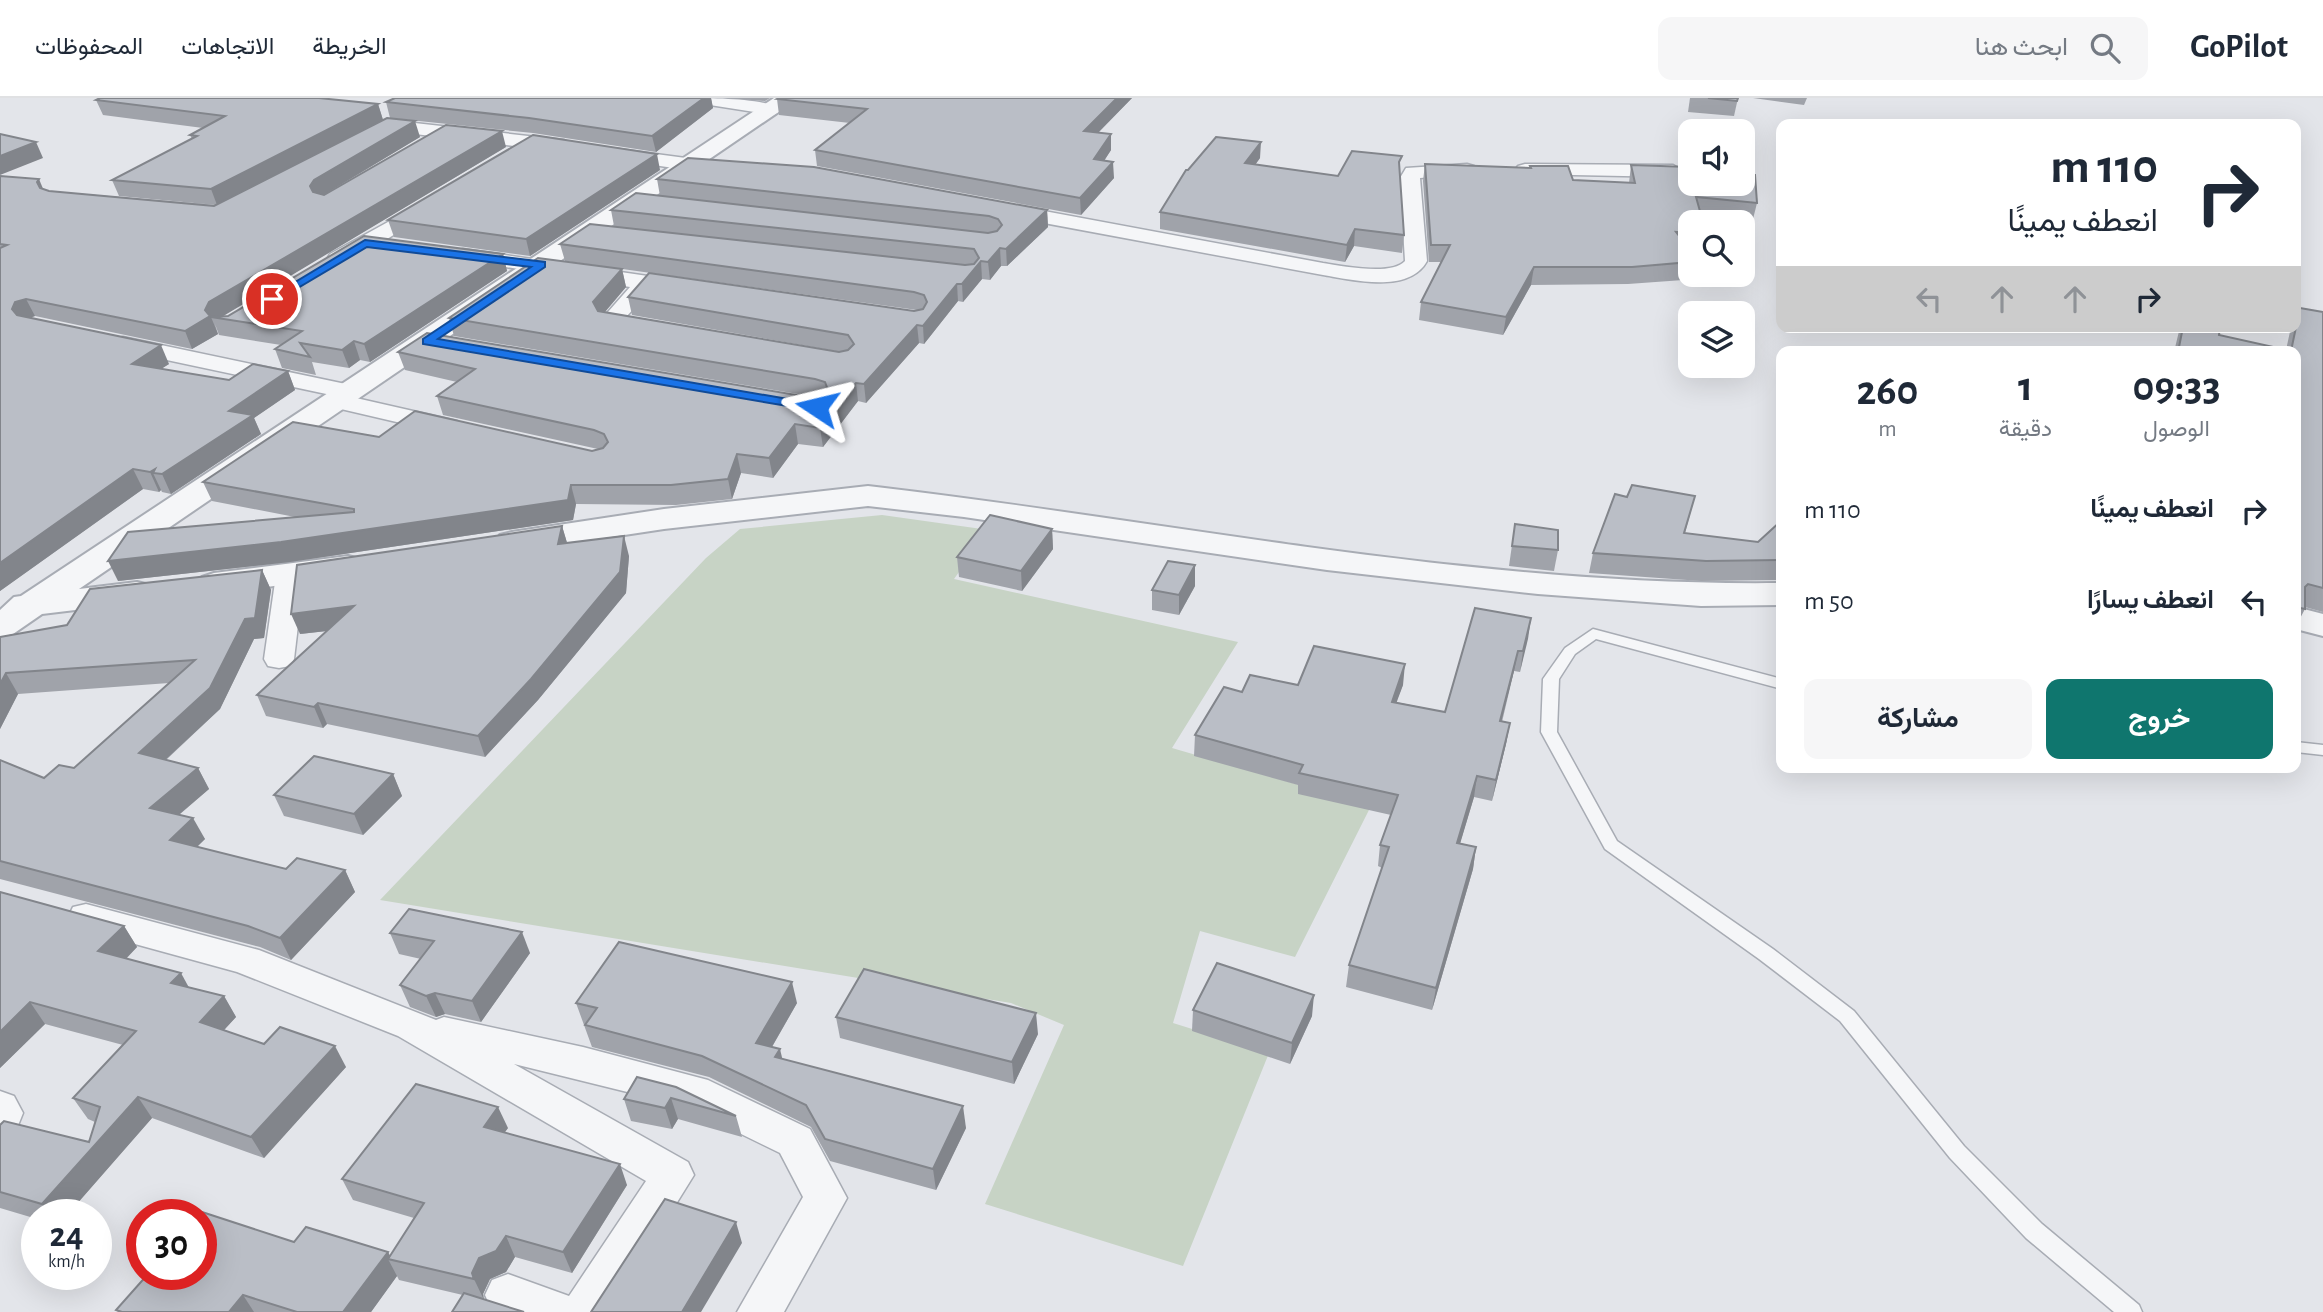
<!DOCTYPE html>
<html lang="ar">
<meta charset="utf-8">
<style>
body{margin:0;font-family:"Alegreya Sans",Vazirmatn,sans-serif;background:#f6f6f7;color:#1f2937;direction:rtl;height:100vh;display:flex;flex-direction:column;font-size:26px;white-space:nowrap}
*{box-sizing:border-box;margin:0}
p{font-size:23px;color:#747a83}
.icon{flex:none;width:38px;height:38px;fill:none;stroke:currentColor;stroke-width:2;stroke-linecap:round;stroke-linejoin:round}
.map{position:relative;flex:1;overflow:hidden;direction:ltr}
.sheet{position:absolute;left:1776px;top:248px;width:525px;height:427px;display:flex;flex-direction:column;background:#fff;border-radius:14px;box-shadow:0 7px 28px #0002;direction:rtl}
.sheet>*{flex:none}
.guide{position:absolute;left:1776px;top:21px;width:525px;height:214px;border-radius:14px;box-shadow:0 7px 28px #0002;direction:rtl;background:#fff;color:#1f2937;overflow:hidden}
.controls{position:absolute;left:1678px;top:21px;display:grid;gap:14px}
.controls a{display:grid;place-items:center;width:77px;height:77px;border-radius:14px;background:#fff;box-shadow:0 7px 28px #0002;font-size:35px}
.speed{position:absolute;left:21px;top:1101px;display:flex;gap:14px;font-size:35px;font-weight:700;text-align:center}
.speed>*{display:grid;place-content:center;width:91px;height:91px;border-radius:50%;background:#fff;box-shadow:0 7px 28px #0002;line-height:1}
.speed small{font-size:18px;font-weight:400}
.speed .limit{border:10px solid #d22;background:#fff;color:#111}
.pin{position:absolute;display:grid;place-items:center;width:60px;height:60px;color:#fff;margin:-30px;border:4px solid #fff;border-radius:50%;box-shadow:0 2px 7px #0007}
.me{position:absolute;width:77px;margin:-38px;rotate:280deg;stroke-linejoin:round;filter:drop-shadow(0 0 5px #0008)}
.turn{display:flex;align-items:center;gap:24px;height:147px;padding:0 28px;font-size:32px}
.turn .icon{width:91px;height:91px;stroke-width:2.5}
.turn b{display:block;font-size:49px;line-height:60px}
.lanes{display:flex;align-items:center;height:66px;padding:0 28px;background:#0003;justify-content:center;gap:35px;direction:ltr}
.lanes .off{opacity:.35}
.eta{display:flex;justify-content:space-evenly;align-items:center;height:119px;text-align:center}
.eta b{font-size:42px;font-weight:700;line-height:49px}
.action{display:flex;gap:14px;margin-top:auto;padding:14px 28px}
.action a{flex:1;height:80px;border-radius:14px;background:#0f766e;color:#fff;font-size:28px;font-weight:700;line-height:80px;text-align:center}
.action a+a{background:#f6f6f7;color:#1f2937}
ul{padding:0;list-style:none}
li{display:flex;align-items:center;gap:21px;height:91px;padding:0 28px}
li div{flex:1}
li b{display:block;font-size:26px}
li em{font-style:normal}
header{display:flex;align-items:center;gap:42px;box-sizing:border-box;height:98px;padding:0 35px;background:#fff;border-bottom:2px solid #e0e1e3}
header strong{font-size:33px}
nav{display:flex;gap:38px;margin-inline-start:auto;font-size:24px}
.search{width:490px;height:63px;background:#f6f6f7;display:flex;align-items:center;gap:18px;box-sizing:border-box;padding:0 24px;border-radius:14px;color:#747a83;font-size:26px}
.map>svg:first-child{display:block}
</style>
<header>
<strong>GoPilot</strong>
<div class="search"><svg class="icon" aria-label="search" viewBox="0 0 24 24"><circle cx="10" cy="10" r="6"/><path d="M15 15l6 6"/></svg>ابحث هنا</div>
<nav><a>الخريطة</a><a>الاتجاهات</a><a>المحفوظات</a></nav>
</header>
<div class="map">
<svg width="2323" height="1214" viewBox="0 0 2323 1214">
<rect width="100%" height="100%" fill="#e3e5ea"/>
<!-- green -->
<path fill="#c7d3c5" d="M882,417L989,432L954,481L1238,544L1172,650L1371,708L1295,859L1200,833L1173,925L1269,955L1183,1168L985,1106L1064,927L1011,905L380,802L706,460L740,431Z"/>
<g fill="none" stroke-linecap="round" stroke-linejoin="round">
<defs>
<g id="service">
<path d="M1593,531L1782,581V591L1596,541L1575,556L1559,581L1557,634L1617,743L1773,851L1854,913L1964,1048L2042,1126L2139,1207L2142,1214H2114L2026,1140L1950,1060L1840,923L1759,861L1605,751L1541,634L1543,581L1565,550Z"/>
<path d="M2296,644L2323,647V657L2296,654Z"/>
</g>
<g id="minor">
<path d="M688,0C708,0 769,0 782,12L773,17L697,5Z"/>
<path d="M388,22L564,42L573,48L564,54L390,33L376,37L367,32L370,28Z"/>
<path d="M618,51L716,64L726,70L716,76L611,61L609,57L611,53Z"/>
<path d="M1467,66L1474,68L1477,72L1474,76L1420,80L1427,163C1409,196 1353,182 1323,177L1006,118L999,116L996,112L999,108L1006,106L1323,165C1342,168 1392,178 1405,163L1400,80L1406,70Z"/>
<path d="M1525,66L1673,67L1683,73L1673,79L1518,76L1515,72L1518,68Z"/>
<path d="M426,103L433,105L436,109L433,113L346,166H330L327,161L330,156Z"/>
<path d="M463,151L682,183L690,185L693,190L690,195L682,197L651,192L626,219L652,225L655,230L652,235L644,237L603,228L600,223L630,189L456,161L452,157L456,153Z"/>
<path d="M123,239L360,289L363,294L356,300L457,323L461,328L457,333L448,336L328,308L325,303L331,297L115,251L111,246L115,241Z"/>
<path d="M290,468L300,471L304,477L294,561L290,568L279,570L268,568L264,561L276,477L280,471Z"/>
<path d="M86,806L259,852L436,922L444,919L583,949L708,982L810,1031L847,1100L784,1214H737L803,1099L780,1055L684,1008L514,966L688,1064L694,1077L609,1214H498L492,1212L485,1197L492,1182L508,1176L569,1198L646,1083L398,938L237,874L73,829L68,819L73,809Z"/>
<path d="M0,993L14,998L23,1015L15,1035L0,1040Z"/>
</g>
<g id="tertiary">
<path d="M774,0H799L79,491L137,484L150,487L155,495L150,503L42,516L13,536L0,539V512L14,499L21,498Z"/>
<path d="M868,388C1172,423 1475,489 1782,485V507L1701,508L1538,496L1327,472L964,419L868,408L664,431L512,454L500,451L495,444L500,437L512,434L664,411Z"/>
<path d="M348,458L360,461L365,468L360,475L214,497L202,493L196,486L202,479L214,475Z"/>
<path d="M2296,509L2323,516V538L2296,531Z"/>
</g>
</defs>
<!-- service casing -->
<use href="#service" stroke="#a8acb4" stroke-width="3"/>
<!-- minor casing -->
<use href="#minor" stroke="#a8acb4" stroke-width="3"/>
<!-- tertiary casing -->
<use href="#tertiary" stroke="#a8acb4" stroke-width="4"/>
<!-- service -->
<use href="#service" fill="#f5f6f8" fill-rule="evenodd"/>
<!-- minor -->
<use href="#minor" fill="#f5f6f8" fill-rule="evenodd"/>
<!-- tertiary -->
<use href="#tertiary" fill="#f5f6f8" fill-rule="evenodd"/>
</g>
<!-- wall -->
<g fill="#a0a3aa">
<path d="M395,0H711L713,10L656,54L533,35L390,20L386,4Z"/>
<path d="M727,0H770L765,3Z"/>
<path d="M1132,0L1098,35L1111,52L1104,63L1114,80L1081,117L817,68L815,52L850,25L779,17L777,1Z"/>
<path d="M1690,0H1738L1734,18L1688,14Z"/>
<path d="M1753,0H1807L1804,7Z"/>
<path d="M96,2L378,6L383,22L420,39L324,97L506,49L222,218H228L503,156L507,173L370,264L360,262L349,270L312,264L316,277L282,270L275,251L281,247L219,237L215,226L218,236L192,251L35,218L29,220L169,266L161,271L229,282L288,273L295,292L254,320L261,336L171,396L162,394L161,392L159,394L143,391L0,493V78L49,93L216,107L119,98L112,82L192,41L190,37L203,30L103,17Z"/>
<path d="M1260,60L1255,67L1338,78L1400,76L1404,137L1402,155L1354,148L1345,164L1160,131V114L1188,72Z"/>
<path d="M1425,66L1530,70V68L1573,82L1629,85L1631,67L1757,105L1753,121L1701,117L1690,124V177H1698L1697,181L1628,186L1531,187L1503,237L1419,222L1421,204L1442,164H1429L1423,83Z"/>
<path d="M660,72L530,158L394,139L388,122Z"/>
<path d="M657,81L1047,112L1048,129L1007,168H1001L990,182L982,181L963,204L958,203L924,246L919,245L866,305L858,303L823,349L798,346L773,380L741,375L732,401L676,407L576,406L573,422L290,464L118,483L295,419L212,403L203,384L379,339L592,353L598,351L443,317L437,298L457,284L405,272L398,254L816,299L454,238L449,220L622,171L626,189L605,214L839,254H841L632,217L628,199L914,213L917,212L565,163L560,146L614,128L611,112L660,98Z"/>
<path d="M2300,210L2323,214V514L2305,509V511L2296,528V254H2174L2180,229H2220L2219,237L2286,252L2291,229H2296V219Z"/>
<path d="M1695,398L1685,435L1758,444L1782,422V473L1778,482L1701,483L1589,475L1593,455Z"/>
<path d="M1515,426L1558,452L1554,473L1509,468Z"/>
<path d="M562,428L567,445L629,458L626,495L538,602L485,659L327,626L323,630L266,618L257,597L327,533L300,536Z"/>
<path d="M1052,431L1053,451L1022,493L959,479L957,459Z"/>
<path d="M262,472L271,492L264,540L254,541L220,611L166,662L198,670L209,691L179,717L205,741L197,749L286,771L345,772L355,794L291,862L260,849L0,781V662L44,680L74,670L169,585L18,596L0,631V539L67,527Z"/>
<path d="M1195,488L1179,517L1152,512V492Z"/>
<path d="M1531,520L1520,574L1514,573L1502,624L1510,625L1506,646L1492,703L1474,699L1460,745L1476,749L1473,771L1432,912L1346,889L1349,867L1382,770L1378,768L1380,747L1391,717L1298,696V687L1194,658L1195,637L1242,594L1298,587H1403L1396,604L1445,614Z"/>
<path d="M393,676L402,698L363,737L284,718L274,697Z"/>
<path d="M0,794L124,828L137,849L126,861L189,889L224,898L236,919L224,932L264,946L346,969L264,1060L152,1020L68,1116H37V1121L0,1110V1027L89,1044L95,1024L88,1021L73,1000L123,947L45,926L0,970Z"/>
<path d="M390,835L530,855L481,924L445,916L436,919L410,909L400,887L421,861L399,856Z"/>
<path d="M576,905H797L772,949L782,961L966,1030L936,1092L830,1063L811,1029L709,979L592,949Z"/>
<path d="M1193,912L1312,918L1290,966L1192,933Z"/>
<path d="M836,919L1038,936L1014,986L840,940Z"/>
<path d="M637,979L736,1018L742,1039L678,1021L672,1031L631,1023L624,1001Z"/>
<path d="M508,1030L504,1035L627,1087L572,1175L515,1159L506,1174L490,1181L483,1196L484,1202L399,1182L397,1178L371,1214H118L116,1212L294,1144L388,1154L390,1158L414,1120L353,1102L342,1081Z"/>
</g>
<!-- shaded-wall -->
<g fill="#82858b">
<path d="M704,0H711L713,10L656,54L652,38Z"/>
<path d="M1117,0H1132L1084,49V33Z"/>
<path d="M378,6L383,22L217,107L211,91Z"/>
<path d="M415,23L420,39L320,99L315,105L310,88L314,82Z"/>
<path d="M502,33L506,49L220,220L211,219L218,236L192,251L185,233L205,212L209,204Z"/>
<path d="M1111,36V52L1094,78V61Z"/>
<path d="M36,44L43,60L0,77V58Z"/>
<path d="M1261,44L1260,60L1244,82L1245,65Z"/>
<path d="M657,56L660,72L530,158L526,141Z"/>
<path d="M1113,64L1114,80L1081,117L1080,100Z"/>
<path d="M39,81L46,98L37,84Z"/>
<path d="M1047,112L1048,129L1007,168L1006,151Z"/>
<path d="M1355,131L1354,148L1345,164L1347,147Z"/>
<path d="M1000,150L1001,168L990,182L988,164Z"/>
<path d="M503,156L507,173L370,264L364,246Z"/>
<path d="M981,163L982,181L963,204L962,186Z"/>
<path d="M1534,169L1531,187L1503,237L1506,219Z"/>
<path d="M622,171L626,189L598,222L593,204Z"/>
<path d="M957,186L958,203L924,246L923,228Z"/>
<path d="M26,201L35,218L24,222L21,229L12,211L15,204Z"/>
<path d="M917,227L919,245L866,305L864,286Z"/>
<path d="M354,243L360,262L349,270L342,252Z"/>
<path d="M161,247L169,266L140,284L132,266Z"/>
<path d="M288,273L295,292L254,320L261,336L171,396L162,376L229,313Z"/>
<path d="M856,285L858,303L823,349L820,330Z"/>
<path d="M795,326L798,346L773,380L769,360Z"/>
<path d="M737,356L741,375L732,401L728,381Z"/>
<path d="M133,371L143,391L0,493V465Z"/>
<path d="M155,371L153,375L161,392L159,394L150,374Z"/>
<path d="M571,387L576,406L573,422L290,464L118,483L108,463Z"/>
<path d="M562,428L568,448L558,446Z"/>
<path d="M1052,431L1053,451L1022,493L1021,473Z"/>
<path d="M624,438L629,458L626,495L538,602L485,659L478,638Z"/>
<path d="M1195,467V488L1179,517V497Z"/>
<path d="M262,472L271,492L264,540L254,541L220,611L150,676L139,655Z"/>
<path d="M354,508L362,529L300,536L291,516Z"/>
<path d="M1531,520L1528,541L1520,574L1523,553Z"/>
<path d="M1518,553L1514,573L1496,644L1500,623Z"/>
<path d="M1405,566L1403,587L1389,625L1392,604Z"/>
<path d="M6,575L18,596L0,631V586Z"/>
<path d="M318,605L327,626L323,630L314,609Z"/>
<path d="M1510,625L1506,646L1492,703L1496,682Z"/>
<path d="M198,670L209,691L162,731L150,710Z"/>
<path d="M393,676L402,698L363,737L354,716Z"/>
<path d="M1477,678L1474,699L1454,766L1457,745Z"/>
<path d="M193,720L205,741L182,763L170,742Z"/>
<path d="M1476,749L1473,771L1432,912L1436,890Z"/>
<path d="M345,772L355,794L291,862L280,840Z"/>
<path d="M124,828L137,849L112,875L98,853Z"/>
<path d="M522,834L530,855L481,924L472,903Z"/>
<path d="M181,875L193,897L171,885Z"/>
<path d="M792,884L797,905L762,966L756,945Z"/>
<path d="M435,895L445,916L436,919L426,898Z"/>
<path d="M1314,897L1312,918L1290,966L1292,945Z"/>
<path d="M224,898L236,919L212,945L200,924Z"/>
<path d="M30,904L45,926L0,970V934Z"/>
<path d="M1036,915L1038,936L1014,986L1012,964Z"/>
<path d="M335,948L346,969L264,1060L251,1039Z"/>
<path d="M780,951L785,972L775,959Z"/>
<path d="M138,999L152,1020L68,1116H50L42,1106Z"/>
<path d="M671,1000L678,1021L672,1031L665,1010Z"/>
<path d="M963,1008L966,1030L936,1092L933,1071Z"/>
<path d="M498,1009L508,1030L493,1050L484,1029Z"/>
<path d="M620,1066L627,1087L572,1175L563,1154Z"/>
<path d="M736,1124L742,1145L701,1214H682Z"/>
<path d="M506,1138L515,1159L506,1174L490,1181L483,1196L484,1202L474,1181L472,1175L479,1160Z"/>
<path d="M388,1154L392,1162L388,1161L397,1178L371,1214H343Z"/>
<path d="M243,1197L254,1214H229Z"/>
</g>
<!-- building -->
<g fill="#babec6" stroke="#82858b" stroke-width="2">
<path d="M100,0H319L378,6L211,91L112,82L197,38L190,37L225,18L96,2Z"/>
<path d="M395,0H704L652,38L529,20L386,4Z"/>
<path d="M779,0H1117L1084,33L1111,36L1094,61L1113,64L1080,100L815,52L867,11L777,1Z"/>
<path d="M1708,0H1738L1737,3Z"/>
<path d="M387,20L415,23L314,82L310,88L313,94L324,97L446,27L502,33L209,204L205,212L210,218L185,233L26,201L15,204L12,211L17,217L161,247L132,266L229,282L253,266L288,273L229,313L253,317L162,376L153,375L155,371L150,374L133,371L0,465V150L7,147L0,146V78L39,81L37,84L40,90L49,93L214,108Z"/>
<path d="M0,36L36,44L0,58Z"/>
<path d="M533,37L657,56L526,141L388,122Z"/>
<path d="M1216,39L1261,44L1245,65L1338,78L1352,53L1402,58L1399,64L1404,137L1355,131L1347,147L1160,114L1186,72H1188Z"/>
<path d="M688,60L814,69L1047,112L1006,151L1000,150L988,164L981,163L962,186H957L923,228L917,227L864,286L856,285L820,330L795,326L769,360L737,356L728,381L671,387H571L568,402L281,444L108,463L128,434L354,414V411L203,384L293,324L379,339L415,313L592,353L603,350L608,344L604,336L594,332L437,298L475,271L398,254L427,235L814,300L824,298L828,292L825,284L815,281L449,220L538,160L622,171L593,204L598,213L839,254L848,252L854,246L848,237L628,199L649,175L914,213L923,211L927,204L924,197L914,194L560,146L590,126L965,167L974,166L979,160L974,151L611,112L636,95L988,135L997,133L1002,127L998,121L989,118L657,81Z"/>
<path d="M1425,66L1531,70L1530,68H1568L1573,82L1635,85L1631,67L1690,69V86H1743V72H1749L1751,77H1755L1757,105L1696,99L1703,124H1690V135L1676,134L1690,152V164L1632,169H1534L1506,219L1421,204L1450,147H1431Z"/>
<path d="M364,138L503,156L364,246L354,243L342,252L300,245L310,259L275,251L302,233L211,219L228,218Z"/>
<path d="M2300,210L2323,214V490L2308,486L2305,489V511L2296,509V254H2178L2183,229H2220L2219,237L2291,253Z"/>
<path d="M1632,387L1695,398L1684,435L1758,444L1782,422V462L1706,463L1593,455L1615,396L1627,399Z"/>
<path d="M990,417L1052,431L1021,473L957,459Z"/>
<path d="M1515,426L1558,432V452L1512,448Z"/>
<path d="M562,428L558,446L624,438L620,474L531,581L478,638L318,605L314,609L257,597L354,508L291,516L297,467Z"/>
<path d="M1168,463L1195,467L1179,497L1152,492Z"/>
<path d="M262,472L255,520L245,521L210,590L139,655L198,670L150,710L193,720L170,742L286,771L297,760L345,772L280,840L248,828L0,763V662L44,680L59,667L74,670L195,562L6,575L0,586V539L67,527L90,491Z"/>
<path d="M1475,510L1531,520L1523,553H1518L1500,623L1510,625L1496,682L1477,678L1457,745L1476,749L1436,890L1349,867L1389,749L1380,747L1398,697L1299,675L1303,667L1195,637L1224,589L1242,594L1250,577L1298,587L1314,548L1405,566L1392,604L1445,614Z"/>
<path d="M314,658L393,676L354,716L274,697Z"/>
<path d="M0,794L124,828L98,853L181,875L171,885L224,898L200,924L264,946L280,929L335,948L251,1039L138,999L42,1106L0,1094V1027L4,1023L89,1044L100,1009L73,1000L136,933L30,904L0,934Z"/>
<path d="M409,811L522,834L472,903L435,895L426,898L400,887L434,843L390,835Z"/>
<path d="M619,844L792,884L756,945L780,951L775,959L963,1008L933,1071L825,1041L806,1007L702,958L585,927L597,910L576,905Z"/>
<path d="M1217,865L1314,897L1292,945L1193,912Z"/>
<path d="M864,871L1036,915L1012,964L836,919Z"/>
<path d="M637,979L676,989L736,1018L671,1000L665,1010L624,1001Z"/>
<path d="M416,986L498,1009L484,1029L620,1066L563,1154L506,1138L496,1153L479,1160L472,1175L474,1181L388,1161L424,1105L342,1081Z"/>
<path d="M665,1101L736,1124L682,1214H591Z"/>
<path d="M202,1114L294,1144L306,1129L388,1154L343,1214H297L243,1197L229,1214H122L116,1212L148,1176H201V1116H200Z"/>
<path d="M464,1195L524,1214H452Z"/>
</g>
<!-- route -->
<path fill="#1a73e8" stroke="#114b97" stroke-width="2" d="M365,142L545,164V169L438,241L817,306L823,309L817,313L423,246V241L531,169L367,149L276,203L267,201Z"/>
</svg>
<div class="controls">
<a><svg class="icon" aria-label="sound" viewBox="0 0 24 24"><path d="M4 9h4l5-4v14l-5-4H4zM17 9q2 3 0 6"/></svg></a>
<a><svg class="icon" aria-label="search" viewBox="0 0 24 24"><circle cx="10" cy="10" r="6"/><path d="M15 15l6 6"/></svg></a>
<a><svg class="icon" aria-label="layers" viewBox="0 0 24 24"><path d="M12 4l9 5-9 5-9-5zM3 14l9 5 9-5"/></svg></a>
</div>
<div class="speed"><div>24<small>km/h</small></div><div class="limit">30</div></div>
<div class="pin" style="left:272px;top:201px;background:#d93025"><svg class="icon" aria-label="arrive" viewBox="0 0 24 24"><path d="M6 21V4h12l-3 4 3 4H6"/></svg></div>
<svg class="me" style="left:817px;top:309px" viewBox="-20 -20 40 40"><path d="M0-17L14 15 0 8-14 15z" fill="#1a73e8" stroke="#fff" stroke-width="4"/></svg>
<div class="guide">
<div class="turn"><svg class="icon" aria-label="right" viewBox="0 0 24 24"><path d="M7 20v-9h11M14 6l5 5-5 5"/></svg><div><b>110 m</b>انعطف يمينًا</div></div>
<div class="lanes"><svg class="icon off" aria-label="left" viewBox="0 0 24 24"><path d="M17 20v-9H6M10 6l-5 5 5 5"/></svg><svg class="icon off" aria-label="ahead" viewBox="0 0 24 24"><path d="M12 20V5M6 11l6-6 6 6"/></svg><svg class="icon off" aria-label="ahead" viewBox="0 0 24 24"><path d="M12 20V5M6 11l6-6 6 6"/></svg><svg class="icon" aria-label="right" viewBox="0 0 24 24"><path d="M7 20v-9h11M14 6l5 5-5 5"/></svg></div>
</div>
<section class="sheet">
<div class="eta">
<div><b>09:33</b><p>الوصول</p></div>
<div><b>1</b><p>دقيقة</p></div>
<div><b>260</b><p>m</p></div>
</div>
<ul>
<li><svg class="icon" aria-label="right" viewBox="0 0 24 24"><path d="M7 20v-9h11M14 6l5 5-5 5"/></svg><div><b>انعطف يمينًا</b></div><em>110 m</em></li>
<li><svg class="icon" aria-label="left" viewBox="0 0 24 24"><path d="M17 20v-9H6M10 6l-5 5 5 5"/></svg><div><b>انعطف يسارًا</b></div><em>50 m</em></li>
</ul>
<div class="action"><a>خروج</a><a>مشاركة</a></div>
</section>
</div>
